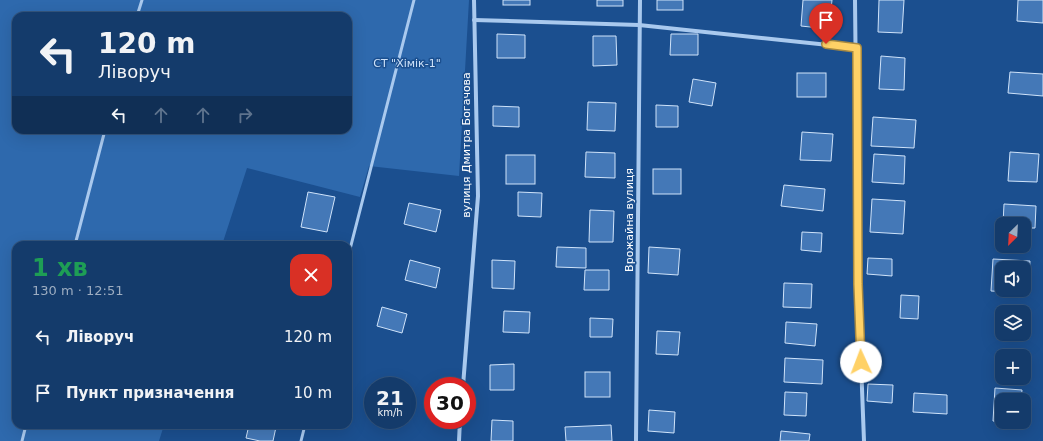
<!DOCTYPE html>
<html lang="uk">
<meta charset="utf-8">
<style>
body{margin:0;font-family:"DejaVu Sans",sans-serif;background:#1d4271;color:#f1f3f6;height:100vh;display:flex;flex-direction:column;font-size:15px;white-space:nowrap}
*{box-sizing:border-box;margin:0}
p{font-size:13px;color:#9dadc1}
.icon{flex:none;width:22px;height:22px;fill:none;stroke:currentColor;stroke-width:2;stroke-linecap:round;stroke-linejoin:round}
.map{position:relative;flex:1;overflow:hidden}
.panel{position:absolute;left:12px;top:241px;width:340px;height:188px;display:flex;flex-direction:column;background:#143b6b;border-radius:12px;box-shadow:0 4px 16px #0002,0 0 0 1px #33557e}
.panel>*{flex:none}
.hud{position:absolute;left:12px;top:12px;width:340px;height:122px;border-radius:12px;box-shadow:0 4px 16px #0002,0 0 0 1px #33557e;background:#143b6b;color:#f1f3f6;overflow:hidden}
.needle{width:26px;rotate:204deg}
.controls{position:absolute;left:995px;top:217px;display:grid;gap:8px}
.controls a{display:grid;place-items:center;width:36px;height:36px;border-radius:8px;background:#143b6b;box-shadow:0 4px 16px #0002,0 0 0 1px #33557e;font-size:20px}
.speed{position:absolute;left:364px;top:377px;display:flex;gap:8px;font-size:20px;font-weight:700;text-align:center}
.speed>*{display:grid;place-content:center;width:52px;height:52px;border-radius:50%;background:#143b6b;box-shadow:0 4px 16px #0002,0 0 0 1px #33557e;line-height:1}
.speed small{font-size:10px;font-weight:400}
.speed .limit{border:6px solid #d22;background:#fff;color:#111}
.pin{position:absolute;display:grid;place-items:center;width:34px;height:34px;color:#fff;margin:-41px -17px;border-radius:50% 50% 50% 0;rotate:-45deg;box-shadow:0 0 4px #0007}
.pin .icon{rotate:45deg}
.me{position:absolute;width:44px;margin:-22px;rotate:358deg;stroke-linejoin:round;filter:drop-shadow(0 0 3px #0008)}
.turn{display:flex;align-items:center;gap:14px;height:84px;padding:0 20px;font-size:18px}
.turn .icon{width:52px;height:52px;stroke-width:2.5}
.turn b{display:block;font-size:28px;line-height:34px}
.lanes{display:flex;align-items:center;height:38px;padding:0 20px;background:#0003;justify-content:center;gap:20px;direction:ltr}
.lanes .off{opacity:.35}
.round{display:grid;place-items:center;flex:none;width:42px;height:42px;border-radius:12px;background:#1d4271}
.summary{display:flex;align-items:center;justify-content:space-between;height:68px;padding:0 20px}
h1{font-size:24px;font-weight:700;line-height:30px;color:#1e9e55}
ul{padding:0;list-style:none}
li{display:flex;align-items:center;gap:12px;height:56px;padding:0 20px}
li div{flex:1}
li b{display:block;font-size:15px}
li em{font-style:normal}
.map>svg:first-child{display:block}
</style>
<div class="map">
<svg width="1043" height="441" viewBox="0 0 1043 441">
<rect width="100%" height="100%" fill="#1b4f8f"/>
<!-- green -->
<path fill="#2e69ad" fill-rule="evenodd" d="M0,0H469L459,176L369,166L360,197L247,168L222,245H16V425H164L159,441H0ZM16,16H348V130H16Z"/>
<!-- building -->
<g fill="#4478b7" stroke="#cfe3fa" fill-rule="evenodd">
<rect x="503" y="0" width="27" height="5"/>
<rect x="597" y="0" width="26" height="6"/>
<rect x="657" y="0" width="26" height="10"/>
<path d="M803,0H832L829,29L801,26Z"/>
<path d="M879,0H904L902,33L878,32Z"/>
<path d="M1018,0H1043V23L1017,21Z"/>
<path d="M497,34L525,35V58H497Z"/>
<path d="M671,34H698V55H670Z"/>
<path d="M593,36H616L617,65L593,66Z"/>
<path d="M881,56L905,58L904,90L879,89Z"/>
<path d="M1010,72L1043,74V96L1008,93Z"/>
<rect x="797" y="73" width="29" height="24"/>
<path d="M693,79L716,83L712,106L689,102Z"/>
<path d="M588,102L616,103L615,131L587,130Z"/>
<path d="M656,105L678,106V127H656Z"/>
<path d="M493,106L519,107V127L493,126Z"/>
<path d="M873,117L916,120L914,148L871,146Z"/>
<path d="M802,132L833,134L831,161L800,160Z"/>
<path d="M586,152L615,153V178L585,177Z"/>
<path d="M1010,152L1039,154L1037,182L1008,181Z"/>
<path d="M874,154L905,156L904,184L872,182Z"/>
<rect x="506" y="155" width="29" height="29"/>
<rect x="653" y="169" width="28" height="25"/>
<path d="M784,185L825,189L823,211L781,206Z"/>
<path d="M308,192L335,197L327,232L301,227Z"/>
<path d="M518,192L542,193L541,217L518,216Z"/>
<path d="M872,199L905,201L903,234L870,232Z"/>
<path d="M409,203L441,210L436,232L404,224Z"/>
<path d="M1004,204L1036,206L1035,228H1024V224H1003Z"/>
<path d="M590,210L614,211L613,242H589Z"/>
<path d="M802,232L822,233L821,252L801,250Z"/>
<path d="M557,247L586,248V268L556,267Z"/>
<path d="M649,247L680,249L678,275L648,273Z"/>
<path d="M868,258L892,259V276L867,274Z"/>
<path d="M993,259L1030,261L1028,293L991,291ZM1002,268H1024V290H1002Z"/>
<path d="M410,260L440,268L436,288L405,280Z"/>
<path d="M492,260L515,261L514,289L492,288Z"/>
<path d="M585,270H609V290H584Z"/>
<path d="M784,283L812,284L811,308L783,307Z"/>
<path d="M901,295L919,296L918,319L900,318Z"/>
<path d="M382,307L407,314L402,333L377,326Z"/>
<path d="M504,311L530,312L529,333L503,332Z"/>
<path d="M590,318L613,319L612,337H590Z"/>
<path d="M786,322L817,324L815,346L785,343Z"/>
<path d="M657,331L680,332L678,355L656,354Z"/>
<path d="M785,358L823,360L822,384L784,382Z"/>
<path d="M514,364V390H490V365Z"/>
<rect x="585" y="372" width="25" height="25"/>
<path d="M868,384L893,385L892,403L867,401Z"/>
<path d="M995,388L1022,390L1021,400H1002V422L993,421Z"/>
<path d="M785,392L807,393L806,416L784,415Z"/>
<path d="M914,393L947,395V414L913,412Z"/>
<path d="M649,410L675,412L674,433L648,431Z"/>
<path d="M492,420L513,421V441H491Z"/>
<path d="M249,425L276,427L273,441H260L246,438Z"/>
<path d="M611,425L612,441H566L565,427Z"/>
<path d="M781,431L810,434L809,441H780Z"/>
</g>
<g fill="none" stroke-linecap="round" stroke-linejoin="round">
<!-- service -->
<g stroke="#a9c9ee" stroke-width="3">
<path d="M137,16L142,0"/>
<path d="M75,245L105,130"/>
<path d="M348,257L414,0"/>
<path d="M22,441L26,425"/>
<path d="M301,441L305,425"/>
</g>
<!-- minor -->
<g stroke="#a9c9ee" stroke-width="4">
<path d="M855,0L858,284L864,441"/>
<path d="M474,20L639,25L857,48"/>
<path d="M463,386L478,196L474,0"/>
<path d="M459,441L460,420"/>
<path d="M636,441L640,0"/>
</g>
</g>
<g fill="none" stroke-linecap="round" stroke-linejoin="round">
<defs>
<path id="route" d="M826,44L857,48L858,284L861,362"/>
</defs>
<!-- route casing -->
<use href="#route" stroke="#a68842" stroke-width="10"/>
<!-- route -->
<use href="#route" stroke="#ffd166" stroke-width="7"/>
</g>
<g text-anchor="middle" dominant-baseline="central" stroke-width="3" stroke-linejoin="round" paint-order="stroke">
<!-- park labels -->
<g font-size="11" fill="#cfe3fa" stroke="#1b4f8f">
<text x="407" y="63">СТ "Хімік-1"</text>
</g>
<!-- street labels -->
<g font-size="11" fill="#fff" stroke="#1b4f8f">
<text transform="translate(466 145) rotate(-90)">вулиця Дмитра Богачова</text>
<text transform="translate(629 220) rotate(-90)">Врожайна вулиця</text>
</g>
</g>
</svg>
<div class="controls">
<a><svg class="needle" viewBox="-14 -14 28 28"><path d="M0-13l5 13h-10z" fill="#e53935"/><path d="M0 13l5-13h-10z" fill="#9dadc1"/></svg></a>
<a><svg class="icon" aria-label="sound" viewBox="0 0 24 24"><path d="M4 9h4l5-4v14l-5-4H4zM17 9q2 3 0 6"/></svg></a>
<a><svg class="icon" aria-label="layers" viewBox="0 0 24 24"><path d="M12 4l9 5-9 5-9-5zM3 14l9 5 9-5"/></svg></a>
<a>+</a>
<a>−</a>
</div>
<div class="speed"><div>21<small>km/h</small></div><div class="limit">30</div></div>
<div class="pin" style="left:826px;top:44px;background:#d93025"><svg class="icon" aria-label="arrive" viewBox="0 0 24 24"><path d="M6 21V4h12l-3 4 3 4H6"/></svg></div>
<svg class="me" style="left:861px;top:362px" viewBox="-20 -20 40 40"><circle r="19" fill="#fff"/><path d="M0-13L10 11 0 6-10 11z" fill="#ffd166"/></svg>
<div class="hud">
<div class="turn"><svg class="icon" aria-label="left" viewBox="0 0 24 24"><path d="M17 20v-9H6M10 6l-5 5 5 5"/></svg><div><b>120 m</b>Ліворуч</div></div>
<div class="lanes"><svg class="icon" aria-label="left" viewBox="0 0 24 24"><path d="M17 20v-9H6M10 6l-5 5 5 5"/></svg><svg class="icon off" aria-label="ahead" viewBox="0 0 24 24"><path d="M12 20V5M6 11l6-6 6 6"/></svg><svg class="icon off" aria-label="ahead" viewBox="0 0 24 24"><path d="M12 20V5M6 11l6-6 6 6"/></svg><svg class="icon off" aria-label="right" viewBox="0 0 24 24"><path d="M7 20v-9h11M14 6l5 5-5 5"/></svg></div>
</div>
<section class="panel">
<div class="summary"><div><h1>1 хв</h1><p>130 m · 12:51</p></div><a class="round" style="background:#d93025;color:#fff"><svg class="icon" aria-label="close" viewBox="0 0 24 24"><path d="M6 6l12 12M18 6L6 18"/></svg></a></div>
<ul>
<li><svg class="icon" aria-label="left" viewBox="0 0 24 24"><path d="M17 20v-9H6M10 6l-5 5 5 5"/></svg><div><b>Ліворуч</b></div><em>120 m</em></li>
<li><svg class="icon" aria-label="arrive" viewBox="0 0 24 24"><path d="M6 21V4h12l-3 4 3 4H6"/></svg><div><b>Пункт призначення</b></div><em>10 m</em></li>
</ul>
</section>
</div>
